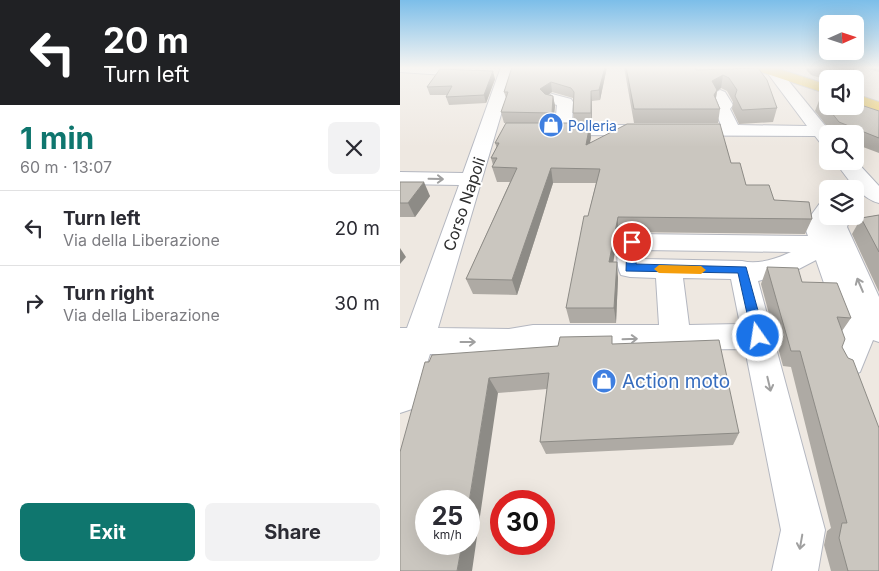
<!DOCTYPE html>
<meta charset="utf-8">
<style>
body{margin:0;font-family:Inter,sans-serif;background:#f2f2f3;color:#2b2b33;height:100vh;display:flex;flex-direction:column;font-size:19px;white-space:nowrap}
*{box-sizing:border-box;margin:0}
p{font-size:16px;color:#7c7c81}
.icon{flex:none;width:28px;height:28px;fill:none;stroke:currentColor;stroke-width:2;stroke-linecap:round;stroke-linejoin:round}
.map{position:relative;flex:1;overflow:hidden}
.details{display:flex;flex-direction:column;background:#fff;width:400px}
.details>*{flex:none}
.guide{background:#202124;color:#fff;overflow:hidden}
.needle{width:32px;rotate:87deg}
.tools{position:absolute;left:419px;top:15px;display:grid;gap:10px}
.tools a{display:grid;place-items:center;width:45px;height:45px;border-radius:8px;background:#fff;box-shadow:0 5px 20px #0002;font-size:25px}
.speed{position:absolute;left:15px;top:490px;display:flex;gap:10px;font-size:25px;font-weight:700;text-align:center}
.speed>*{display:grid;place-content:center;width:65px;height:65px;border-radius:50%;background:#fff;box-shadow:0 5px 20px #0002;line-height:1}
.speed small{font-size:12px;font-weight:400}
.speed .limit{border:8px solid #d22;background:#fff;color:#111}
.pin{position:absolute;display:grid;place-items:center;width:42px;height:42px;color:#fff;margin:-21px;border:2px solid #fff;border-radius:50%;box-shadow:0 1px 5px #0007}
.me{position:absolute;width:55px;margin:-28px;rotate:347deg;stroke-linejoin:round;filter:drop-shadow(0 0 4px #0008)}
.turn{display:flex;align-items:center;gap:18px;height:105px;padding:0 20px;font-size:22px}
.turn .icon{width:65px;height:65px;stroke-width:2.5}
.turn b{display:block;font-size:35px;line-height:42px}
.round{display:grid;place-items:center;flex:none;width:52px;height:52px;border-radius:8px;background:#f2f2f3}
.overview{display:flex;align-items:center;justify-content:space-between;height:85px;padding:0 20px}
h1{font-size:30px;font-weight:700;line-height:38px;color:#0f766e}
.action{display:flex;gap:10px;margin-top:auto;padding:10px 20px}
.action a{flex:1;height:58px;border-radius:8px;background:#0f766e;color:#fff;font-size:20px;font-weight:700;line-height:58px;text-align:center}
.action a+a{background:#f2f2f3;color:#2b2b33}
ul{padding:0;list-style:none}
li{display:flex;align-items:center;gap:15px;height:75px;padding:0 20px;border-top:1px solid #e1e1e2}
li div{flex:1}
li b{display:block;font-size:19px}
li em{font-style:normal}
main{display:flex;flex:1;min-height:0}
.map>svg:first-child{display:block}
</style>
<main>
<section class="details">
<div class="guide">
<div class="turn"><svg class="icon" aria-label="left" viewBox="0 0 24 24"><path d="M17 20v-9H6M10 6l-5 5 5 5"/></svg><div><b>20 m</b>Turn left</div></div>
</div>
<div class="overview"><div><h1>1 min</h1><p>60 m · 13:07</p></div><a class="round"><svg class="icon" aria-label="close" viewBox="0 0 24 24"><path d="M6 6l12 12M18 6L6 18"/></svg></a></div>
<ul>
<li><svg class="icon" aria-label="left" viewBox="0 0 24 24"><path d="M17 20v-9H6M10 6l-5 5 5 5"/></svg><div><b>Turn left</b><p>Via della Liberazione</p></div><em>20 m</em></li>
<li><svg class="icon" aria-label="right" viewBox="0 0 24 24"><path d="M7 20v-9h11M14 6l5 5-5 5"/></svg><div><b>Turn right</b><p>Via della Liberazione</p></div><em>30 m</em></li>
</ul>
<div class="action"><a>Exit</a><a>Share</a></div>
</section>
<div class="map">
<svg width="479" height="571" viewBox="0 0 479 571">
<rect width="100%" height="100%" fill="#eee8e1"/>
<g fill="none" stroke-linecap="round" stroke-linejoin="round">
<defs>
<g id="minor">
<path d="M0,67L75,69L82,73L75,77L0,72Z"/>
<path d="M101,67H115L38,328L109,329L133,325H259L256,278L230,277L221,275C215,264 217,246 223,236L232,234L408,236L404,225L420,203L428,201V216H451L447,227L479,297V342L473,340L460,372L449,376L438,372L433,362L443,338L416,260L393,272L358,281L425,530L418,571H372L381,530L345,349L133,351L109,355L30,354L12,409L0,413V328H7L59,185L0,184V172L63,173ZM244,250L391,252C376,259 358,265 342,261L244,259ZM283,278L331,279L340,324L289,325Z"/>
<path d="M373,67L378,68L432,134H428V146L422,145L415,136L153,135L147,134L144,130L147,126L155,125L157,105L147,102L144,99L152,94L171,99L173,102L172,125H321L314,108L317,104L312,95L320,90L325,92L333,105L330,109L338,125L407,126L366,71Z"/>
<path d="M455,160L479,186V203C460,198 446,177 435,161Z"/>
</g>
<g id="major">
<path d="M353,67H373L428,85V94L355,70Z"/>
<path d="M455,94L479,102V112L455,104Z"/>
</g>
</defs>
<!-- minor casing -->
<use href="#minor" stroke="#b4b7c0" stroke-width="2"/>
<!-- major casing -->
<use href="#major" stroke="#c8c8c8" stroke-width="2"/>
<!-- minor -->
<use href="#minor" fill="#fff" fill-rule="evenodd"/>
<!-- major -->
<use href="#major" fill="#ebcc69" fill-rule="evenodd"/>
</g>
<!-- wall -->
<g fill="#aeaaa4">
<path d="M112,67H207L200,100L192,101V123H174L173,113V98L152,92L148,95L153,96L155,106L153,123H104L101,112L106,98L104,92Z"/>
<path d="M224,67H295L296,70L358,68L377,108L373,122L339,124L332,109L333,102L327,91L321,88L317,91L316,98L320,109L318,123H234Z"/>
<path d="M403,67H460L435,79H428V80L411,75Z"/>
<path d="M462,67H479V72Z"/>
<path d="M95,79L86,103L49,105L46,97L47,95H30L27,87Z"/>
<path d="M420,98L479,111V153L455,144V134H433L415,111Z"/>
<path d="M191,137L190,142L331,163L346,185L412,219L405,234L218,232L213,262L218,278L216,323H170L166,308L196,183H153L117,295L73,294L66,279L110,182H97L92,167L93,165L91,158L97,148L95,143Z"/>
<path d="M0,182L30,196L15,217H0Z"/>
<path d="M479,215V292L452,234L461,218Z"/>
<path d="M367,267L402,282L451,318L442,331V347L479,571H431L424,545L427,531L431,528L391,367L383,366L361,284Z"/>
<path d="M213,344L339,433L333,445L146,454L140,442L147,389L98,393L25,362Z"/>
</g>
<!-- shaded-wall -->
<g fill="#8d8b86">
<path d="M205,67H207L200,100L199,90Z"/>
<path d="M444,67H460L435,79H431L434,71Z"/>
<path d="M93,71L95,79L86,103L84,95Z"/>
<path d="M323,75L321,88L317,91L315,104L312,81Z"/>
<path d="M151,82L152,92L142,99L140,89Z"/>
<path d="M191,91L192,101V123L191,113Z"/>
<path d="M153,96L155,106L153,123L152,113Z"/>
<path d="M190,123L191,137L187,159L186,145Z"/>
<path d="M151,168L153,183L117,295L112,280Z"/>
<path d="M24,182L30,196L15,217L8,203Z"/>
<path d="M218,217V232L211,277L209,262Z"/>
<path d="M0,248L6,257L0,264Z"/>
<path d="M217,262L218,278L216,323L214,308Z"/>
<path d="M89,378L98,393L72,571H57L62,544H69V502Z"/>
</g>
<!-- building -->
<g fill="#cac6bf" stroke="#8d8b86">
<path d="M112,67H205L199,90L191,91V113H173L174,92L171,88L151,82L140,89L145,94L153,96L152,113L101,112L108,92H104Z"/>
<path d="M226,67H295L296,70L358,68L367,80L377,108L342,110L335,96L337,90L329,78L323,75L312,81L317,90L314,95L320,109H234Z"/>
<path d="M419,67H444L434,71Z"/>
<path d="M40,69L93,71L84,95L46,97L52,86L27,87Z"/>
<path d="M428,95V106H455V103L479,111V138L439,122L420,98Z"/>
<path d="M106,123H190L186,145L227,124H320L331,163H340L346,185H369L374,200L409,202L412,219L218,217L209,262H217L214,308H166L184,216H188L200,169L151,168L112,280L66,279L117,168L92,167L97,158H91L99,143H95Z"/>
<path d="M0,182H24L8,203H0Z"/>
<path d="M479,215V252L461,218Z"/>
<path d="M367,267L398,268L402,282L437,283L451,318L437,317L445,339L442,347L448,358L453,360L479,428V571H448L439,538L442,523H447L400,351H391Z"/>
<path d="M212,336V344L319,340L339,433L140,442L149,373L89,378L69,502L26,501V544H62L57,571H0V452L25,362H29L32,355L158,346L160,337Z"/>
</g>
<!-- one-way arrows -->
<defs><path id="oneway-shaft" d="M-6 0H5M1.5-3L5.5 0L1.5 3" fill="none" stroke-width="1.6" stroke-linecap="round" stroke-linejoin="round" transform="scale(1.25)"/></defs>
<g stroke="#a0a0a0">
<use href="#oneway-shaft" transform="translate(36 179) rotate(1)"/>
<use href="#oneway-shaft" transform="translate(460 285) rotate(-113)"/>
<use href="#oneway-shaft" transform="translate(230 339) rotate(-2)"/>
<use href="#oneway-shaft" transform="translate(68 342)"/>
<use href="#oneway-shaft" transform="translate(369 384) rotate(77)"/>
<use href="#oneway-shaft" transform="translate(401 542) rotate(100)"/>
</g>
<!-- sky -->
<linearGradient id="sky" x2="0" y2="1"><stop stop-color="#7cbee9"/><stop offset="0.46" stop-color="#f7f5f2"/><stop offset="1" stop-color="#f7f5f2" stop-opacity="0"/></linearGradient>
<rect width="479" height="147" fill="url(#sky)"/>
<!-- route -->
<path fill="#1a73e8" stroke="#114b97" d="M232,238L238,242L236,264L346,267L365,336L363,340L358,342L352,336L338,273L226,271L227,242Z"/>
<!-- slow -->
<path fill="#f59e0b" d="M259,265L301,266L306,270L301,274L259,273L254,269Z"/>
<!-- icons -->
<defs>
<symbol id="shop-disc" viewBox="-11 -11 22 22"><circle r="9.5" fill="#3f7fe0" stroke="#fff"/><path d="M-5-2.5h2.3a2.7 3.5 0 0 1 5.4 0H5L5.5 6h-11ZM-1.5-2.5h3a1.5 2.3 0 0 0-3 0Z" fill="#fff"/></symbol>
</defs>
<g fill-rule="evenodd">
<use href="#shop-disc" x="137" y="111" width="28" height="28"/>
<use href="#shop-disc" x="190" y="367" width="28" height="28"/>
</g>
<g text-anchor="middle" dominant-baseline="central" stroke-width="4" stroke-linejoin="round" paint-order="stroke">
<!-- far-shop labels -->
<g font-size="14" fill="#366cbe" stroke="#fff" text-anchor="start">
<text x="168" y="125">Polleria</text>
</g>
<!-- street labels -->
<g font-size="16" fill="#2d2d2d" stroke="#fff">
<text transform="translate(64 204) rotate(-71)">Corso Napoli</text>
</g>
<!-- near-shop labels -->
<g font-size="19" fill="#366cbe" stroke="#fff" text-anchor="start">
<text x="222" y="381">Action moto</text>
</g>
</g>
</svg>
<div class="tools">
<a><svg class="needle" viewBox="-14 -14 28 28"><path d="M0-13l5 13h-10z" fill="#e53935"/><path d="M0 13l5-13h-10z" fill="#7c7c81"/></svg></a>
<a><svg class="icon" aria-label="sound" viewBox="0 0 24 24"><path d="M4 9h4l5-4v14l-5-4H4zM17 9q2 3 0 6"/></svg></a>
<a><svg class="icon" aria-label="search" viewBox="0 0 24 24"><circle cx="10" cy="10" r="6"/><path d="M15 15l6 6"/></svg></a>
<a><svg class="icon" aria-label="layers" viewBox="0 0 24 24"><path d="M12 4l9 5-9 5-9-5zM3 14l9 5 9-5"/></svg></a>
</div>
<div class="speed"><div>25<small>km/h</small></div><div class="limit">30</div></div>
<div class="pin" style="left:232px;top:242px;background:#d93025"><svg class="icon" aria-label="arrive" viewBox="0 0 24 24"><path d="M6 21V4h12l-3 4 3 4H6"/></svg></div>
<svg class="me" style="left:358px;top:336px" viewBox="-20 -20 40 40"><circle r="17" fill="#1a73e8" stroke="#fff" stroke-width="3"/><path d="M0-11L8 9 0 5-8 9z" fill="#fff"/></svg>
</div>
</main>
